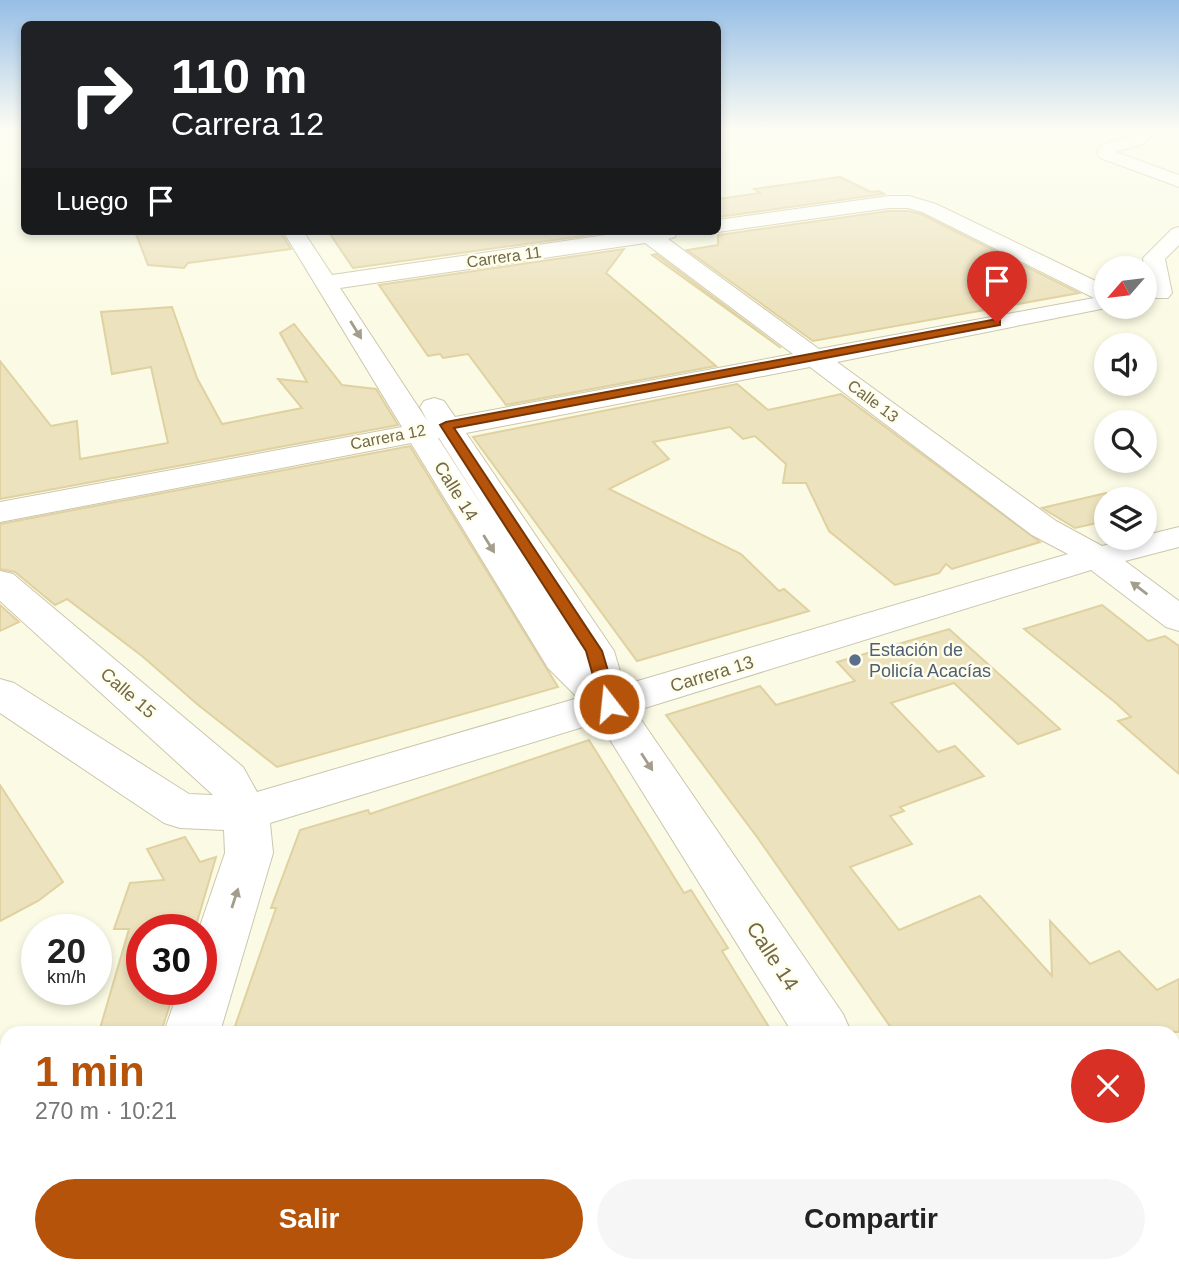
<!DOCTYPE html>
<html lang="es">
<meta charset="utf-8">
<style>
body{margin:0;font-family:Helvetica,sans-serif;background:#f6f6f6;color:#222;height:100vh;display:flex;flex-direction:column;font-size:26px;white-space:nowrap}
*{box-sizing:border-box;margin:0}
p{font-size:23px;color:#767676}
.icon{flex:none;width:38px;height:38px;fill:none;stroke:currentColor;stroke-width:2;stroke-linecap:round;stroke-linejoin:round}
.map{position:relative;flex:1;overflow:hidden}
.panel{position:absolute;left:0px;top:1026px;width:1180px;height:247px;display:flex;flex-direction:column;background:#fff;border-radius:21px 21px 0 0;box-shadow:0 4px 10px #0003}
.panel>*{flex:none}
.guide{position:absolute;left:21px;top:21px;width:700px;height:214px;border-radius:10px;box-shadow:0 4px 10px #0003;background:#202124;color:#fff;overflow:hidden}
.needle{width:46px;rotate:242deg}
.buttons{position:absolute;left:1094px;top:256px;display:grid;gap:14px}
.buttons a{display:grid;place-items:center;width:63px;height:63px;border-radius:50%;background:#fff;box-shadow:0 4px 10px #0003;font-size:35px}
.speed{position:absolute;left:21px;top:914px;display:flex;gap:14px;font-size:35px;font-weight:700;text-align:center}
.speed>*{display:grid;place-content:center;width:91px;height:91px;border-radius:50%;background:#fff;box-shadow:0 4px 10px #0003;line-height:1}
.speed small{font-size:18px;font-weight:400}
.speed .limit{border:10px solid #d22;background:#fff;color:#111}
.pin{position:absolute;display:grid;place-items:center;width:60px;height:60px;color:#fff;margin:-72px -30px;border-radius:50% 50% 50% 0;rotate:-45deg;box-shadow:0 0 7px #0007}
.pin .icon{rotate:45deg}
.me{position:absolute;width:77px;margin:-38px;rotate:344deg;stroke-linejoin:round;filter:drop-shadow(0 0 5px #0008)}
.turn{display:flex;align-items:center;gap:24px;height:147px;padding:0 35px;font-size:32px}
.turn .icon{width:91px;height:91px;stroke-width:2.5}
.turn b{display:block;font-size:49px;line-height:60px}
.then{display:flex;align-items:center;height:66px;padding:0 35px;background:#0003;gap:14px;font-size:26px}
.round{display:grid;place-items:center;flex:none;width:74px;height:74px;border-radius:37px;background:#f6f6f6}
.head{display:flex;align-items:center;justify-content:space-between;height:119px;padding:0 35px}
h1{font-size:42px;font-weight:800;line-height:52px;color:#b45309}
.cta{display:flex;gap:14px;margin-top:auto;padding:14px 35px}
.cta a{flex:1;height:80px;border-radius:42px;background:#b45309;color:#fff;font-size:28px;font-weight:800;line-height:80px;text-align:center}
.cta a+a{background:#f6f6f6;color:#222}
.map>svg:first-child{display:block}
</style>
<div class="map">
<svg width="1179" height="1272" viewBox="0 0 1179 1272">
<rect width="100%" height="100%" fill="#fbfbe5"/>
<!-- building -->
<g fill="#ece2bd" stroke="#e0d1a0" stroke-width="2">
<path d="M840,177L871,192L879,191L884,194L718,217V199L760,193L754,189Z"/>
<path d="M889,211H908L921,214L1079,293L813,341L687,250L718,245V235Z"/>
<path d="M155,231H280L291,249L188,263L184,268L148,265L136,234Z"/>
<path d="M328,231H602L604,233L353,268Z"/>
<path d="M624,249L606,273L716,366L506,405L468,354L443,358L440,354L428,356L379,285Z"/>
<path d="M656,254L781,348L652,255Z"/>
<path d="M172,307L197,378L222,424L302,408L278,379L307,382L280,333L294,324L342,385L376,389L398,425L0,499V361L51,426L77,421L80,459L168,443L151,367L112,374L101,312Z"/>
<path d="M737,384L768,410L841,394L1040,542L952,569L946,564L939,573L895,585L829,531L806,483H783L786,464L755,436L743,439L730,427L653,442L669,459L609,489L741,554L779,591L784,589L809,611L637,661L473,437Z"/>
<path d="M410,446L558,687L277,767L197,704L142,656L67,599L55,605L15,572L0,569V524Z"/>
<path d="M1106,493V521L1075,528L1042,508Z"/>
<path d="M0,605L19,622L0,631Z"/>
<path d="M1102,605L1148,641L1165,636L1179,646V774L1118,721L1131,717L1116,703L1024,629Z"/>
<path d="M949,629L1060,729L1018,744L954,683L891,703L938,752L955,746L984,776L900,807L904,811L890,816L912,844L850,867L899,930L980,896L1052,976L1050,921L1090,964L1119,951L1157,990L1179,979V1032H894L757,837L666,715L760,686L776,705L855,681L837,662Z"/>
<path d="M589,740L684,893L691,890L728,948L722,951L772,1032H233L276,908H271L300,830L368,810L370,814Z"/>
<path d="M0,785L63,882L38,901L0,921Z"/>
<path d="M185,837L200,862L216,857L195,929H142V989H175L161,1032H99L129,929H114L130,883L164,880L147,849Z"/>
</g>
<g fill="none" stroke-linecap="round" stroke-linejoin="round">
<defs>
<g id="minor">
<path d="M1137,131H1153L1155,134L1143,144L1116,152L1179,175V187L1100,158L1097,154L1100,145L1131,136Z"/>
<path d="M889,196H909L936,204L1106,286V306H1116L837,362L1056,521L1102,546L1179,527V547L1125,561L1179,601V631L1166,627L1091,570L635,711L843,1014L851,1032H792L599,722L270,823L273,853L220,1032H164L179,989H201V929H199L225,853L224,830L180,828L164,823L0,713V679L14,683L189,794L213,795L0,601V571L13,574L243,767L257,792L578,698L548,668L411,443L0,522V502L402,427L283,231H303L332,275L633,231H677L675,237L668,239L819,349L1094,298L922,212L908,208H889L718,232L713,231H718V220ZM645,243L793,354L455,417L444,401L434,398L424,401L420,407L428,422L340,288ZM810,367L1032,535L1068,554L624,685L614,651L466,433ZM438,438H439L492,521Z"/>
<path d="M1179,227V245L1165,259L1172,293L1168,298H1152L1148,293L1143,258L1172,229Z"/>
<path d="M44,1265H110L107,1272H41Z"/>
<path d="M941,1265H1008L1011,1272H944Z"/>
</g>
</defs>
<!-- minor casing -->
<use href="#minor" stroke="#ccc6ac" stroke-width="2"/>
<!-- minor -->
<use href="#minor" fill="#fff" fill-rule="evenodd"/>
</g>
<!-- one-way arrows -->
<defs><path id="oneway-solid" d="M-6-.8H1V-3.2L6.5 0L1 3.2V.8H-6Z" transform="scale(1.75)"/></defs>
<g fill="#a39d8b">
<use href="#oneway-solid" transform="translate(356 330) rotate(58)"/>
<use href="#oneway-solid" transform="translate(489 544) rotate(58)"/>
<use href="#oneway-solid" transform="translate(1139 588) rotate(-143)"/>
<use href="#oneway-solid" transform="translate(647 762) rotate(57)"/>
<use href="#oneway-solid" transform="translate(235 898) rotate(-72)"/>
</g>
<!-- sky -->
<linearGradient id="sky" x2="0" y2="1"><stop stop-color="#96bee6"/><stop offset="0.42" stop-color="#fdfdf3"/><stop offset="1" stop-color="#fdfdf3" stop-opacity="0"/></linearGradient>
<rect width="1179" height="309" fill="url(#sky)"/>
<!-- route -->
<path fill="#b45309" stroke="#753606" stroke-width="2" d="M997,319L1000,320V325L454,428L602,651L618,704L609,710L601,704L586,651L440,425L446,422Z"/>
<!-- markers -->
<circle fill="#5c6f8a" stroke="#fefeeb" stroke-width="2.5" cx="855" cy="660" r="7"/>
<g text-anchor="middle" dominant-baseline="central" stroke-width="5" stroke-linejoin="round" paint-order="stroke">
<!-- far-street labels -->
<g font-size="16" fill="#72684c" stroke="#fefeeb">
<text transform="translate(504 257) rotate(-8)">Carrera 11</text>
<text transform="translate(873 401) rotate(37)">Calle 13</text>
<text transform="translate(388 437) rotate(-11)">Carrera 12</text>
</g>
<!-- street labels -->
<g font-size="18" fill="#72684c" stroke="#fefeeb">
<text transform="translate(456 491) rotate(58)">Calle 14</text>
<text transform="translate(712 674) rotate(-17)">Carrera 13</text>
<text transform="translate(128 693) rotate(41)">Calle 15</text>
</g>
<!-- service labels -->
<g font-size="18" fill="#4e5e75" stroke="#fefeeb" text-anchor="start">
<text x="869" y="650">Estación de<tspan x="869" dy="21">Policía Acacías</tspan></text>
</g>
<!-- near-street labels -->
<g font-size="21" fill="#72684c" stroke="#fefeeb">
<text transform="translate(773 956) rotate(57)">Calle 14</text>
</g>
</g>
</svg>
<div class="buttons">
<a><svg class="needle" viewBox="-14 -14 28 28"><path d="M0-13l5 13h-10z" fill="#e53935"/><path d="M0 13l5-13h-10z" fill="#767676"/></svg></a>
<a><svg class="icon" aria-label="sound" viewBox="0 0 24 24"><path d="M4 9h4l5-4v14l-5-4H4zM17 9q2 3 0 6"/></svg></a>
<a><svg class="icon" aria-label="search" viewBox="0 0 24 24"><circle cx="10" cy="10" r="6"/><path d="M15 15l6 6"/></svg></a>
<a><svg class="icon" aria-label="layers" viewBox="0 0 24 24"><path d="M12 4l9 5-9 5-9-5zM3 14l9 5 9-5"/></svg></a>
</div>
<div class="speed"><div>20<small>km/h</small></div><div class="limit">30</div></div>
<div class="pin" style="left:997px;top:323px;background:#d93025"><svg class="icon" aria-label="arrive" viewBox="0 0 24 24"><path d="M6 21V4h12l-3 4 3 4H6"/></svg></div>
<svg class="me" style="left:609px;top:704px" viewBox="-20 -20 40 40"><circle r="17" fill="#b45309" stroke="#fff" stroke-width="3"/><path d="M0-11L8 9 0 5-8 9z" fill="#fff"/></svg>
<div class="guide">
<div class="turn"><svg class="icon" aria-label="right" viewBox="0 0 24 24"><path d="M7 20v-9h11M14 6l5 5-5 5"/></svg><div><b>110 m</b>Carrera 12</div></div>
<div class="then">Luego<svg class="icon" aria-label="arrive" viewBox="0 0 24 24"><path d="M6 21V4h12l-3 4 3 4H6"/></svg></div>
</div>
<section class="panel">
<div class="head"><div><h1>1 min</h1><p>270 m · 10:21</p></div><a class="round" style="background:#d93025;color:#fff"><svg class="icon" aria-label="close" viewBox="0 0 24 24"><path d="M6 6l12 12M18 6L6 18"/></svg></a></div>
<div class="cta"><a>Salir</a><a>Compartir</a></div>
</section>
</div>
